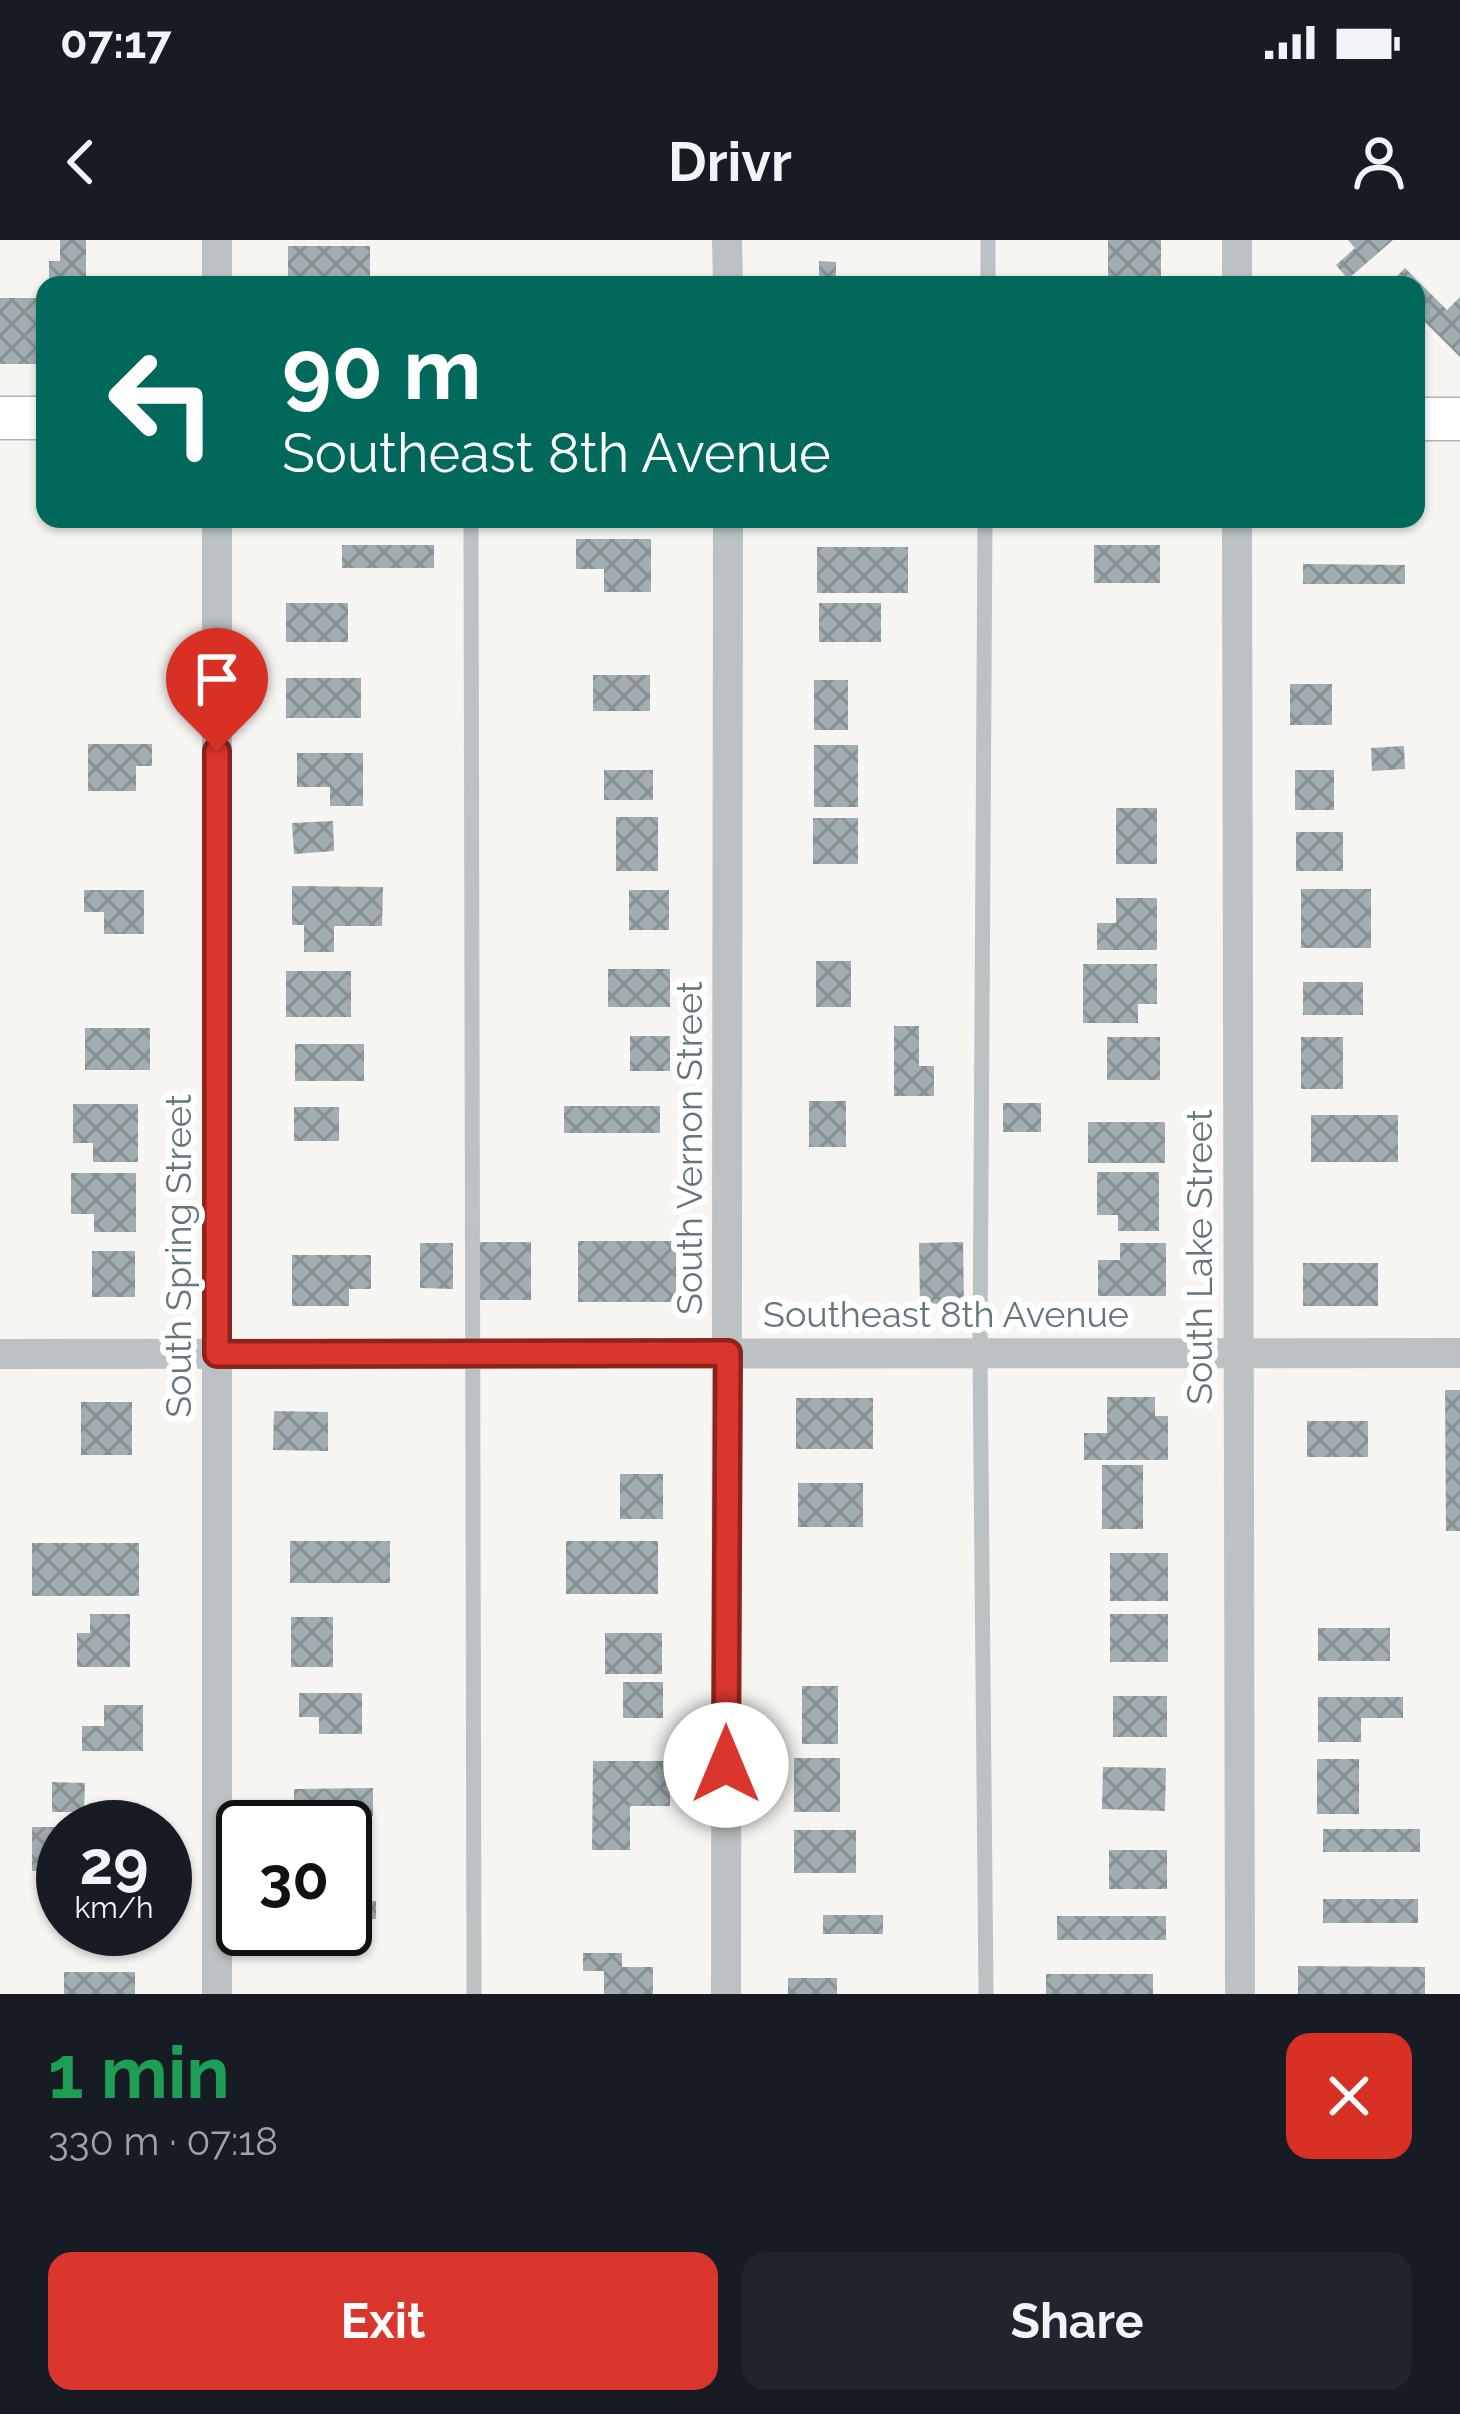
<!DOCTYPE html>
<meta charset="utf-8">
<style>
body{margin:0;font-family:Raleway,sans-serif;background:#20242c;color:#f1f3f6;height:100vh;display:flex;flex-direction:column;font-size:45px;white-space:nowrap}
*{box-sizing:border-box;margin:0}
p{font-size:39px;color:#9ea1a6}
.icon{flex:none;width:66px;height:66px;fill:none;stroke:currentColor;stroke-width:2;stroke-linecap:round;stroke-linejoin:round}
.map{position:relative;height:1754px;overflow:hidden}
.drawer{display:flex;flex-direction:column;background:#171b24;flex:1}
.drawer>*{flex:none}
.banner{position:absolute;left:36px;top:36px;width:1389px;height:252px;border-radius:24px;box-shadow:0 3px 9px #0004;background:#00695c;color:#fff;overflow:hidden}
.speed{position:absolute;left:36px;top:1560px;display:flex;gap:24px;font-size:60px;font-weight:700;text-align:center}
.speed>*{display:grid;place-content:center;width:156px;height:156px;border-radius:50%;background:#171b24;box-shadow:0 3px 9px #0004;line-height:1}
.speed small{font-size:30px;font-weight:400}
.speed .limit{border:6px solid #111;border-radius:18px;background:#fff;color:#111}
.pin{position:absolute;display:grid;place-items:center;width:102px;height:102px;color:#fff;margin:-123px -51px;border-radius:50% 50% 50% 0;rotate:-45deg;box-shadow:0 0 12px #0007}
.pin .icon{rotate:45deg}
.me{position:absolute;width:132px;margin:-66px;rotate:0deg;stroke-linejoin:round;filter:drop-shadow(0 0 9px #0008)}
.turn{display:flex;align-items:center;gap:42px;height:252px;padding:0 48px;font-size:54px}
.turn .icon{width:156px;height:156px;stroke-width:2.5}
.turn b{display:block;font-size:84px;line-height:102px}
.round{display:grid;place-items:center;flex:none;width:126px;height:126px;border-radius:24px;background:#20242c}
.overview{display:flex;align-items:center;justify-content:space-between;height:204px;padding:0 48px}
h1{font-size:72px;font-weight:700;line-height:90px;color:#1e9e55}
.button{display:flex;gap:24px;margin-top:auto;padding:24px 48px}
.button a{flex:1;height:138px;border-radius:24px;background:#db362d;color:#fff;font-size:48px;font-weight:700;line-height:138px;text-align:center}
.button a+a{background:#20242c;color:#f1f3f6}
.status{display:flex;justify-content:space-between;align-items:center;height:84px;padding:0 60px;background:#171b24;direction:ltr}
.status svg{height:33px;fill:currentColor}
header{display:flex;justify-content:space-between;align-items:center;height:156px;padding:0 48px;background:#171b24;font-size:54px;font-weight:700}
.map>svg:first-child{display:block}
</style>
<div class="status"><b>07:17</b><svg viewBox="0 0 49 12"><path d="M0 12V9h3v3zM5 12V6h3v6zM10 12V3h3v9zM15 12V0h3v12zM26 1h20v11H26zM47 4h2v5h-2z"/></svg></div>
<header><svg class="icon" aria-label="back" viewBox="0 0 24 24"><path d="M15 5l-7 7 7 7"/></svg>Drivr<svg class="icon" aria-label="person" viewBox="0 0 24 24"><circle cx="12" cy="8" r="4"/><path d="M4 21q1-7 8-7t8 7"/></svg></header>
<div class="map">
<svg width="1460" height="1754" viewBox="0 0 1460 1754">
<defs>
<pattern id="building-cross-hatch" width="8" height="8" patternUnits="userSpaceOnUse" patternTransform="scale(3)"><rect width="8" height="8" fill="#a1adb0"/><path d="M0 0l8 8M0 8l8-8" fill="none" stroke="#879194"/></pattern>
</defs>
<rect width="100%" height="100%" fill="#f6f5f2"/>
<!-- building -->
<g fill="url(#building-cross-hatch)">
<path d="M60,0H86V45H49V21H60Z"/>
<rect x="1108" y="0" width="53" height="45"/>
<path d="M1348,0H1393L1348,39L1336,25L1355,8Z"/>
<rect x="288" y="6" width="82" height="39"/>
<path d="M819,21L836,22V45H819Z"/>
<path d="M1405,28L1447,70L1460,57V117L1424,81L1416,89V45H1388Z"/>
<rect x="0" y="58" width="45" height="66"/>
<rect x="591" y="279" width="52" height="5"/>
<path d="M576,299H651V352H604V329H576Z"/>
<rect x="342" y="305" width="92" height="23"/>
<rect x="1094" y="305" width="66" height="38"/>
<rect x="817" y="307" width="91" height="46"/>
<path d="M1303,324L1405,325V344H1303Z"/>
<rect x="286" y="363" width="62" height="39"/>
<rect x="819" y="363" width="62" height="39"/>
<rect x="593" y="435" width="57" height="36"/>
<rect x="286" y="438" width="75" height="40"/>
<rect x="814" y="440" width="34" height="50"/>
<rect x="1290" y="444" width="42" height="41"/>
<path d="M88,504H152V526H136V551H88Z"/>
<rect x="814" y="505" width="44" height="62"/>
<path d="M1404,506L1405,529L1372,531L1371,508Z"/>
<path d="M297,513H363V566H330V547H297Z"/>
<rect x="604" y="530" width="49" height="30"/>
<rect x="1295" y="530" width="39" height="40"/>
<rect x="1116" y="568" width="41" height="56"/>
<rect x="616" y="577" width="42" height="54"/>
<rect x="813" y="578" width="45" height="46"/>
<path d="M333,581L334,611L294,614L292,583Z"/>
<rect x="1296" y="592" width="47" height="39"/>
<path d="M292,646L383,647L382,686H334V712H304V685H292Z"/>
<rect x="1301" y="649" width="70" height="59"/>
<path d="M84,650H144V694H104V672H84Z"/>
<rect x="629" y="650" width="40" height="40"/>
<path d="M1116,658H1157V710H1097V683H1116Z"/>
<rect x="816" y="721" width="35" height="46"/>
<path d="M1083,724H1157V764H1138V783H1083Z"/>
<rect x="608" y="729" width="62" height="38"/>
<rect x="286" y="731" width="65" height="46"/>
<rect x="1303" y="742" width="60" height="33"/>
<path d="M894,786H919V826H934V856H894Z"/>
<rect x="85" y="788" width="65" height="42"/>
<rect x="630" y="796" width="40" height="35"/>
<rect x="1107" y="797" width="53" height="43"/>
<rect x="1301" y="797" width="42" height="52"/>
<rect x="295" y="804" width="69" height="37"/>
<rect x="809" y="861" width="37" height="46"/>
<rect x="1003" y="863" width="38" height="29"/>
<path d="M73,864H138V922H93V903H73Z"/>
<rect x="564" y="866" width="96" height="27"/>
<rect x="294" y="867" width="45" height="34"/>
<rect x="1311" y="875" width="87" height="47"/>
<rect x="1088" y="882" width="77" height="41"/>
<path d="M1097,932H1159V991H1118V975H1097Z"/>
<path d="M71,933H136V992H94V974H71Z"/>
<rect x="578" y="1001" width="98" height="61"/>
<rect x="480" y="1002" width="51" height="58"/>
<path d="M963,1002L964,1063L920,1064L919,1003Z"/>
<path d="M420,1003H453V1049L420,1048Z"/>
<path d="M1120,1003H1166V1056H1098V1020H1120Z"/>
<rect x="92" y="1011" width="43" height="46"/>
<path d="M292,1015H371V1049H349V1066H292Z"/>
<rect x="1303" y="1023" width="75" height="43"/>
<path d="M1445,1150H1460V1291H1446Z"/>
<path d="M1107,1157H1155V1176H1168V1220H1084V1193H1107Z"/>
<rect x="796" y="1158" width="77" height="51"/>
<rect x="81" y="1162" width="51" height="53"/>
<path d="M274,1171L328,1172V1211L273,1210Z"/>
<rect x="1307" y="1181" width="61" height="36"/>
<rect x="1102" y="1225" width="41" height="64"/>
<rect x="620" y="1234" width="43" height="45"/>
<rect x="798" y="1243" width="65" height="44"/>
<rect x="290" y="1301" width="100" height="42"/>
<rect x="566" y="1301" width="92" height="53"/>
<rect x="32" y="1303" width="107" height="53"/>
<rect x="1110" y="1313" width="58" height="48"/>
<path d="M90,1374H130V1427H77V1393H90Z"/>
<rect x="1110" y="1374" width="58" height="48"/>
<rect x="291" y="1377" width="42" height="50"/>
<rect x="1318" y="1388" width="72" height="33"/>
<rect x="605" y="1393" width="57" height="41"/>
<rect x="623" y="1442" width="40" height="36"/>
<rect x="802" y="1446" width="36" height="58"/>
<path d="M299,1453H362V1494H319V1477H299Z"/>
<rect x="1113" y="1456" width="54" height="41"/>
<path d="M1318,1457H1403V1478H1361V1502H1318Z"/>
<path d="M104,1465H143V1511H82V1486H104Z"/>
<rect x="794" y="1518" width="46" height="54"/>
<rect x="1317" y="1519" width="42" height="55"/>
<path d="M593,1521H670V1566H630V1610H592Z"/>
<path d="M1103,1527L1166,1528L1165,1571L1102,1569Z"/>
<path d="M52,1542L85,1543L84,1572H52Z"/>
<path d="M373,1548V1576H325V1587H284V1582H294V1549Z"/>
<rect x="32" y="1587" width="31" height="44"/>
<rect x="1323" y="1589" width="97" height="23"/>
<rect x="794" y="1590" width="62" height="43"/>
<rect x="1109" y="1610" width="58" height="39"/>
<rect x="1323" y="1659" width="95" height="24"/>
<rect x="345" y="1661" width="31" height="18"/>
<rect x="823" y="1675" width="60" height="19"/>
<rect x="1057" y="1676" width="109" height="24"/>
<rect x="99" y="1689" width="40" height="23"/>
<path d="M583,1713H622V1727H653V1754H604V1731H583Z"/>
<path d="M1298,1726L1425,1727V1754H1298Z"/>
<rect x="64" y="1732" width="71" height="22"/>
<rect x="1046" y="1734" width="107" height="20"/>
<rect x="788" y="1738" width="49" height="16"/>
</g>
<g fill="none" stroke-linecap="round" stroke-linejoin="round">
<defs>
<g id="secondary">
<path d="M0,178H45"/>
<path d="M1416,179H1460"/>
</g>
</defs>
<!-- secondary casing -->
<use href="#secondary" stroke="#adb5b7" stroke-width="45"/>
<!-- lane -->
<g stroke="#bcc2c4" stroke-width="15">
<path d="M988,45V0"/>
<path d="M471,279L474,1754"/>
<path d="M985,279L980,1114L986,1754"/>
</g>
<!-- street -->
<g stroke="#bcc2c4" stroke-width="30">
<path d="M217,0V45"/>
<path d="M727,0L728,45"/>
<path d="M1237,0V45"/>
<path d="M217,279V1754"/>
<path d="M1237,279L1240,1754"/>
<path d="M0,1114L1460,1113"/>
<path d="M726,1754L728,279"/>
</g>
<!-- secondary -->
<use href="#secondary" stroke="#fff" stroke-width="42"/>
</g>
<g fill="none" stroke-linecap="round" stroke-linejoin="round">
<defs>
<path id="route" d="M217,511V1114L728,1113L726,1525"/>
</defs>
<!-- route casing -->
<use href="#route" stroke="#8e231d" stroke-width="30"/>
<!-- route -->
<use href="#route" stroke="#db362d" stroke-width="21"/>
</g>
<g text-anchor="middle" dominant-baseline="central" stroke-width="12" stroke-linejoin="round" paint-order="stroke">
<!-- street labels -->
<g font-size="36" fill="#62767c" stroke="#fff">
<text transform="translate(689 908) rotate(-90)">South Vernon Street</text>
<text transform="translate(178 1016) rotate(-90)">South Spring Street</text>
<text transform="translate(1199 1017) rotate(-90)">South Lake Street</text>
<text x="946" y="1074">Southeast 8th Avenue</text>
</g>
</g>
</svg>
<div class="speed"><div>29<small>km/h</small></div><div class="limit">30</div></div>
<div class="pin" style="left:217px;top:511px;background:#d93025"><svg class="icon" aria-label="arrive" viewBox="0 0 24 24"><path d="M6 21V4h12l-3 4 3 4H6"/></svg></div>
<svg class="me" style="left:726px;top:1525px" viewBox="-20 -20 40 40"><circle r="19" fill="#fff"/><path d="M0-13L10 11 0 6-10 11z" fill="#db362d"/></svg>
<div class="banner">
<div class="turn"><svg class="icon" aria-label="left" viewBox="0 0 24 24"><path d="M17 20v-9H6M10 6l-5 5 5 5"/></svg><div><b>90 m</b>Southeast 8th Avenue</div></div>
</div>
</div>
<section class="drawer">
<div class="overview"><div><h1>1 min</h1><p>330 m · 07:18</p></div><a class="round" style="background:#d93025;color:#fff"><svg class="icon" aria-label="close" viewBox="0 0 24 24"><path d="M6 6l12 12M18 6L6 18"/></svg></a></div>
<div class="button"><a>Exit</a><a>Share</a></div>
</section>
